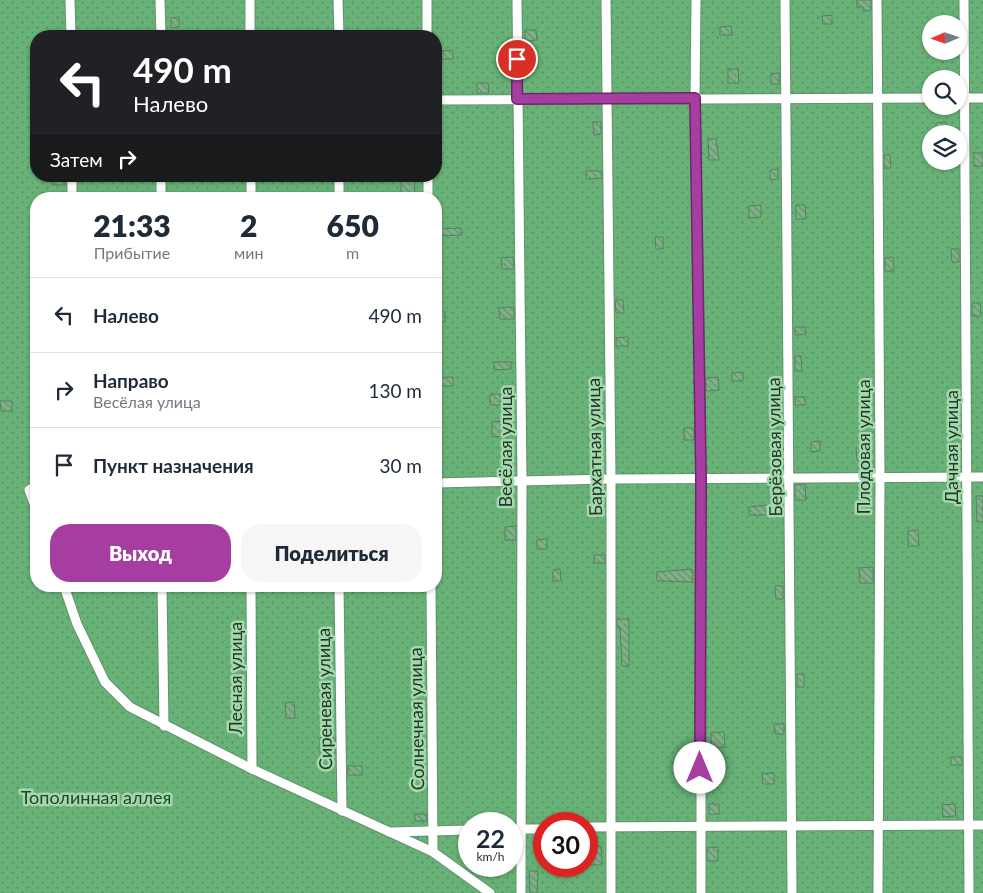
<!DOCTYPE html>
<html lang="ru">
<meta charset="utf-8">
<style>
body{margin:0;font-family:Lato,sans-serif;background:#f6f6f7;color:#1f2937;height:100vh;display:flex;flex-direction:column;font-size:19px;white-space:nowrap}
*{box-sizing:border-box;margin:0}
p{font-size:16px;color:#747a83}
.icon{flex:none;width:28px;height:28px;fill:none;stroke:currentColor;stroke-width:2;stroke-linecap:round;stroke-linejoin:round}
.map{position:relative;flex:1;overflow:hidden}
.drawer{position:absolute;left:30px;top:192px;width:412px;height:400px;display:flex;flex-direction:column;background:#fff;border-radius:20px;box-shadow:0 1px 4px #0004}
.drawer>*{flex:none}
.banner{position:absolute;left:30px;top:30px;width:412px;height:152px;border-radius:20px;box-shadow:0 1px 4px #0004;background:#202124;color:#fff;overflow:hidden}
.needle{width:32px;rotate:268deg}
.fabs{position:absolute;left:922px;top:15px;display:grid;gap:10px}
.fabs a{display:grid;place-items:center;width:45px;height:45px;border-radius:50%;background:#fff;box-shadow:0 1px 4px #0004;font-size:25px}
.speed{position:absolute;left:458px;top:812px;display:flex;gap:10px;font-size:25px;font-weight:700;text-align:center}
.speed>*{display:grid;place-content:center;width:65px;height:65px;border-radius:50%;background:#fff;box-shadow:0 1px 4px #0004;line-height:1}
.speed small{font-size:12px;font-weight:400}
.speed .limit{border:8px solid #d22;background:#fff;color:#111}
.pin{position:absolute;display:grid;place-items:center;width:42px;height:42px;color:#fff;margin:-21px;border:2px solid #fff;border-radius:50%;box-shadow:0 1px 5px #0007}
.me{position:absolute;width:55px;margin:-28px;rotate:0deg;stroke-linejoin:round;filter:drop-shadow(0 0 4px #0008)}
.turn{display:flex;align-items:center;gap:18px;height:105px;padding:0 20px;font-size:22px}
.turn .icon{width:65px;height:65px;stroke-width:2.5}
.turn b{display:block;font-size:35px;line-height:42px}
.then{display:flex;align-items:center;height:48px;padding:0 20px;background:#0003;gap:10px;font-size:19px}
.eta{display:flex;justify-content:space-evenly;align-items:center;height:85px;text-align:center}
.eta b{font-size:30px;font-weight:800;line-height:35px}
.cta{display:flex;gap:10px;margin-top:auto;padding:10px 20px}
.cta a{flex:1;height:58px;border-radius:20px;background:#a63ea1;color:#fff;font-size:20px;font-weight:800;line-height:58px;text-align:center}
.cta a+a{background:#f6f6f7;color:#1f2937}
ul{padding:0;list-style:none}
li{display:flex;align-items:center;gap:15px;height:75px;padding:0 20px;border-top:1px solid #e0e1e3}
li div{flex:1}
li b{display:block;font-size:19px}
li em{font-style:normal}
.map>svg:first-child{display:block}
</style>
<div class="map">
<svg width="983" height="893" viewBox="0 0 983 893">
<defs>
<pattern id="garden-dots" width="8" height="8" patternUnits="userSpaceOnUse" patternTransform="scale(1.25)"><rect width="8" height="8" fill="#68b278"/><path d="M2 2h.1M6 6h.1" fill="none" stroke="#559262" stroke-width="1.8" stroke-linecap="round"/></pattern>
<pattern id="building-back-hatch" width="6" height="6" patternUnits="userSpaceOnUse" patternTransform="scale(1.25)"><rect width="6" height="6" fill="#7eb188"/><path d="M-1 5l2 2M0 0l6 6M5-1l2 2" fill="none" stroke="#67916f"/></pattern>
</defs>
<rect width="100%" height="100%" fill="#a3d8ad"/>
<!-- garden -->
<path fill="url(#garden-dots)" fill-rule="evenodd" d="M0,0H983V893H0ZM931,24H959V51H931ZM36,36H436V176H36ZM931,79H959V106H931ZM931,134H959V161H931ZM36,199H436V586H36ZM469,824H511V866H469ZM544,824H586V866H544Z"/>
<!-- building -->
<g fill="url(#building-back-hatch)" stroke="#52835c">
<path d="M857,0H871V10L864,11L863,7H857Z"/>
<path d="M832,15V24H823L822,16Z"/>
<path d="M179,17V27L171,28V18Z"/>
<path d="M731,26L732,35H720V27Z"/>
<path d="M525,30H536L537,40L525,41Z"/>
<path d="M453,50V59H442V51Z"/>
<path d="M728,69H738L739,83H728Z"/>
<path d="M779,73V84H771V74Z"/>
<path d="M477,83H488L489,93H477Z"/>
<path d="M593,122H601V134L594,135Z"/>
<path d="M946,122V133H936V123Z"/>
<path d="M708,139H716L719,160H709Z"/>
<rect x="974" y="153" width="9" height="13"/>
<path d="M884,155H890L891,168H884Z"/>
<path d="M778,169V179L770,180V170Z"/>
<path d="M586,171H602V178L586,179Z"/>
<rect x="53" y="176" width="12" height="9"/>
<path d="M401,178H414L415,193H401Z"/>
<path d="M761,205V217L749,218V206Z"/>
<path d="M796,205H805L806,219H796Z"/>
<path d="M461,228V235L437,236V229Z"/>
<path d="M655,237H663V249H656Z"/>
<path d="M951,249H959V262H952Z"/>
<path d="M513,257L514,269H502L501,258Z"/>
<path d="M893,257L894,271H885V258Z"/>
<path d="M615,300H623L624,313H616Z"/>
<path d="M972,303H980L981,316H972Z"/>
<path d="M514,307V319H500L499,308Z"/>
<rect x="437" y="312" width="8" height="10"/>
<path d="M795,327H805L806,334L795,335Z"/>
<path d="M628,337V346H616V338Z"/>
<path d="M795,356H801L802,371H795Z"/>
<path d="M494,362H511V369L494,370Z"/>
<path d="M743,372V381H732V373Z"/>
<path d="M453,377V386H441V378Z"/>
<path d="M718,377L719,390L706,391V378Z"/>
<path d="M490,394H500L501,405H490Z"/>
<rect x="795" y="397" width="10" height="8"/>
<path d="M0,401H12V411H1Z"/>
<path d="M782,402V412H773L772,403Z"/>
<path d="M507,421V436L492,437V422Z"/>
<rect x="684" y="428" width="10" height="12"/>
<path d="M820,441V451L811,452V442Z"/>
<path d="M856,448H867L868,460H857Z"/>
<path d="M805,484L806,500H795V485Z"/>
<path d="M976,496H983V522H977Z"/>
<path d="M769,505V515H749V507Z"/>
<path d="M516,526V540H505V527Z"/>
<path d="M918,530L919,546H908V531Z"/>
<path d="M547,539V549H537V540Z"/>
<rect x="594" y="555" width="11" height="8"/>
<path d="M873,567V583H860L859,568Z"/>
<path d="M560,569L561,581H553V570Z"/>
<path d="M692,569L693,582L657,581V572Z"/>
<path d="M775,586H783V599H776Z"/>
<path d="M617,619H629V666H622L620,627H617Z"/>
<rect x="797" y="674" width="7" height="13"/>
<path d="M294,702L295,718H286L285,703Z"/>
<path d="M774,724H784V734H775Z"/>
<path d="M724,732L725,747L711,748V733Z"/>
<rect x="320" y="738" width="15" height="15"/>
<rect x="951" y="757" width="11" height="8"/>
<rect x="348" y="766" width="14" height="9"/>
<path d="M774,773V784H763L762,774Z"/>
<rect x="709" y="804" width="10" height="10"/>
<path d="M955,804L956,816L943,817L942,805Z"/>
<path d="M415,814H426L427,821H415Z"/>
<path d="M590,846H601L602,865H590Z"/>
<path d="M718,847V861H707V848Z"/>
<path d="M529,871H538L537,893H530Z"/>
</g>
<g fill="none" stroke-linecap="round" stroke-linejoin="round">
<defs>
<g id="minor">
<path d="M70,0L71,36"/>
<path d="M160,0L161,36"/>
<path d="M250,0V36"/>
<path d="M338,0L339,36"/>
<path d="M427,0V36"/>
<path d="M517,0L522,480L521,893"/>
<path d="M606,0L611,479V893"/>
<path d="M696,0L695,98L701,479V893"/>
<path d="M785,0L792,893"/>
<path d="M877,0L880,477L878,893"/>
<path d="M964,0L969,893"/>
<path d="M959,98H983"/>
<path d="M436,100L931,98"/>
<path d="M72,176V199"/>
<path d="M251,176V199"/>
<path d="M428,176V199"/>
<path d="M161,199V176"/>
<path d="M339,199V176"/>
<path d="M436,483L611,479L983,477"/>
<path d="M36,486L29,490L36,509"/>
<path d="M64,586L77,624L105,682L130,707L252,769L433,852L490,893"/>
<path d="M162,586L164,726"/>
<path d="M251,586L252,769"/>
<path d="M339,586L342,811"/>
<path d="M431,586L433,852"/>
<path d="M586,827L983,825"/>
<path d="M511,829H544"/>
<path d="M389,832L469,830"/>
</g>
</defs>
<!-- minor casing -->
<use href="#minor" stroke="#61946c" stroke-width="11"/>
<!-- minor -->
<use href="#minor" stroke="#fff" stroke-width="9"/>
</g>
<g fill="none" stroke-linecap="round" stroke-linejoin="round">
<defs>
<path id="route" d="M517,59V99L695,98L701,479L700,768"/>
</defs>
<!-- route casing -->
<use href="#route" stroke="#6c2869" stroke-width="12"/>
<!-- route -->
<use href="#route" stroke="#a63ea1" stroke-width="9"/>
</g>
<g text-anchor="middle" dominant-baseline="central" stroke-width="5" stroke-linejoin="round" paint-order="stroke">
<!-- street labels -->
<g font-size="18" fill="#223726" stroke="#a3d8ad">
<text transform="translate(505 447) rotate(-90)">Весёлая улица</text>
<text transform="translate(594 447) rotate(-91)">Бархатная улица</text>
<text transform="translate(774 447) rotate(-91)">Берёзовая улица</text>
<text transform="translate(863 447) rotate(-90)">Плодовая улица</text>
<text transform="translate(951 447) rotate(-90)">Дачная улица</text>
<text transform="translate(235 678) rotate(-90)">Лесная улица</text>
<text transform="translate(324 699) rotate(-91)">Сиреневая улица</text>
<text transform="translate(416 719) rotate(-91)">Солнечная улица</text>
</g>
<!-- park labels -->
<g font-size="18" fill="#1e4829" stroke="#a3d8ad">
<text x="96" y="797">Тополинная аллея</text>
</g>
</g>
</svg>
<div class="fabs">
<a><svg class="needle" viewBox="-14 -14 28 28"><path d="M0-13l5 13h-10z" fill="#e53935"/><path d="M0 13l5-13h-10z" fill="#747a83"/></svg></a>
<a><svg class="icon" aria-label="search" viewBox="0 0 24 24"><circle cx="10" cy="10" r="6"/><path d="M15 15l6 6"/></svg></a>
<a><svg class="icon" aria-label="layers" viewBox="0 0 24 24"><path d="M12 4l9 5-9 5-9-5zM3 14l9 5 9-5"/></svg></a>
</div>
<div class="speed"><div>22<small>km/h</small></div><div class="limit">30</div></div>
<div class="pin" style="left:517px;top:59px;background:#d93025"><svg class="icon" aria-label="arrive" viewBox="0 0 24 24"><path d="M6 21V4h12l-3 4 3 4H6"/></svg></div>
<svg class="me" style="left:700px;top:768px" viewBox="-20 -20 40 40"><circle r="19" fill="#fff"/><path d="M0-13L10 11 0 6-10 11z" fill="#a63ea1"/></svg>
<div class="banner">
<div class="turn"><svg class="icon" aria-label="left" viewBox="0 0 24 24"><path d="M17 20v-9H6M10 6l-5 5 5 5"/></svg><div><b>490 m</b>Налево</div></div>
<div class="then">Затем<svg class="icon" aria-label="right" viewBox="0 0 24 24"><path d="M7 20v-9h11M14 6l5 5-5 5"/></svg></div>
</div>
<section class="drawer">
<div class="eta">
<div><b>21:33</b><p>Прибытие</p></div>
<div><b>2</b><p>мин</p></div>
<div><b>650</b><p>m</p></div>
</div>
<ul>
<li><svg class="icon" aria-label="left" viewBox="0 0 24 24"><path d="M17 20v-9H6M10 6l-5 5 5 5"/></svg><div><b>Налево</b></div><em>490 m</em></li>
<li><svg class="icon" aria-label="right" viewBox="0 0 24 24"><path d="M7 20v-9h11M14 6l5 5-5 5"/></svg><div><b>Направо</b><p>Весёлая улица</p></div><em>130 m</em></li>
<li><svg class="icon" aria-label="arrive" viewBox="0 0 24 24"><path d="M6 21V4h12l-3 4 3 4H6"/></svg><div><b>Пункт назначения</b></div><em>30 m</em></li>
</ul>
<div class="cta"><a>Выход</a><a>Поделиться</a></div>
</section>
</div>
